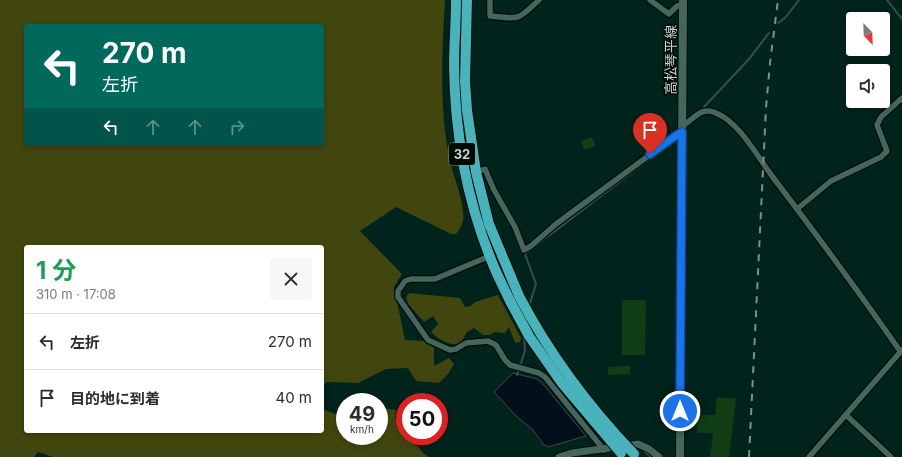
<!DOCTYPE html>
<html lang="ja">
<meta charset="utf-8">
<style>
body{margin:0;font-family:Inter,"Noto Sans JP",sans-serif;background:#f7f7f7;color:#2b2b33;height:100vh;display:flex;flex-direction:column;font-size:15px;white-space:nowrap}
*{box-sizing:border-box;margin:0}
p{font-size:13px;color:#7c7c81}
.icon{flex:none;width:22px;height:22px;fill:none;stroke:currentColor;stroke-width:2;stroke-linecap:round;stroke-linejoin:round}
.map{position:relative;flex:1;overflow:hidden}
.sheet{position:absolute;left:24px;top:245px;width:300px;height:188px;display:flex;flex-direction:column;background:#fff;border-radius:4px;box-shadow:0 2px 6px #0003}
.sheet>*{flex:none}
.guide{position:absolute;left:24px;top:24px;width:300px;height:122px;border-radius:4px;box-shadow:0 2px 6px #0003;background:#00695c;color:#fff;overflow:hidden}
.needle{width:26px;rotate:157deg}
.tools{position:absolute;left:846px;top:12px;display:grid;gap:8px}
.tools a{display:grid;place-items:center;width:44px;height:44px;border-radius:4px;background:#fff;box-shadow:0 2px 6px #0003;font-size:20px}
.speed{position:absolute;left:336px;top:393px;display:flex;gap:8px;font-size:20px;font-weight:700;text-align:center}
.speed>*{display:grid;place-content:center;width:52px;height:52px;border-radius:50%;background:#fff;box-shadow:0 2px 6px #0003;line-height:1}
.speed small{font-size:10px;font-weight:400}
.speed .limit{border:6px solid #d22;background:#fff;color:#111}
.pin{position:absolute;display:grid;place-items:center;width:34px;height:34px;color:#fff;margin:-41px -17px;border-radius:50% 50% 50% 0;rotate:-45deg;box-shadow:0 0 4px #0007}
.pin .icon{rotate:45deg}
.me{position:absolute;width:44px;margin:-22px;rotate:0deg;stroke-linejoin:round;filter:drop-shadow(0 0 3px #0008)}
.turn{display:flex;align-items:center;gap:14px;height:84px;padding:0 12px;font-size:18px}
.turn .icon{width:52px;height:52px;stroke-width:2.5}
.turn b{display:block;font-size:28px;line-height:34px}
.lanes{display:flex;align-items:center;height:38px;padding:0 12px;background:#0003;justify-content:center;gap:20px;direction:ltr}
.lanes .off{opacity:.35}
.round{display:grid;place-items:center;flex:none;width:42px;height:42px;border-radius:4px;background:#f7f7f7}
.headline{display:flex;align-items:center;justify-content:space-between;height:68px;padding:0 12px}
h1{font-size:24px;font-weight:700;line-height:30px;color:#1e9e55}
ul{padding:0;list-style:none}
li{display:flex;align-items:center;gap:12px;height:56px;padding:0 12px;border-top:1px solid #e1e1e2}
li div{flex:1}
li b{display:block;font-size:15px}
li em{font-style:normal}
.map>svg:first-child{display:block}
</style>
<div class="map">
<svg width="902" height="457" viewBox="0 0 902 457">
<rect width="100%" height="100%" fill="#00231b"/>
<!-- green -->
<g fill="#41460e" fill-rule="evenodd">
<path d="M0,0H445C442,53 439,110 450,161C453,176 468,210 462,224C461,227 458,231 456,234H451L396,207L360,231L402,274L394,287L405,340L425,341L434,347V366L449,358L454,364L448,374L439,383L416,381L408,368L386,369L358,383L327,382L322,386V247H26V431H322V409L341,416L345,413V436H379V408H381L396,410L395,418L405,431V436H409L423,453L429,457H53L38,452L34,457H0ZM26,26H322V144H26Z"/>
<path d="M409,293L460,298L465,307L471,306L475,302L498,295L521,338L520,342L515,343L509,327L505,333L494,332L490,335H483L474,328L467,332L460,344C447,345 439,340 431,332L438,324L433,316L424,322L408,304L406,297Z"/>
</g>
<!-- water -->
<path fill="#000f19" stroke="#3b4c51" d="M513,373L537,379L543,384L586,436L548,447L543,444L533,430L516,416L494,392Z"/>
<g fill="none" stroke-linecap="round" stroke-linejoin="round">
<!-- stream -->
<g stroke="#3b4c51" stroke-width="2">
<path d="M887,0L902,19"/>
<path d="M778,23L785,18L799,0"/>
<path d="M704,107L749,59L769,33"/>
<path d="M529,306L536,284L525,254L673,141"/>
<path d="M517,375L525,351L524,336"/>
<path d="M645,452L651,457"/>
</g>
</g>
<!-- building -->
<g fill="#103d14">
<path d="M592,137L596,146L584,150L581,141Z"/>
<path d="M622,300H646L645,355H622Z"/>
<path d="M630,366V374L608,375V367Z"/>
<path d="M717,397L736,399L729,457H710L713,433H697L696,415H715Z"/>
</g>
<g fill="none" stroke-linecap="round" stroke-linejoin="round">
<defs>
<g id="minor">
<path d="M490,0V16C520,19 517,21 539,0"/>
<path d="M650,0L669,14L677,6L683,4"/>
<path d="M682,126C695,119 700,106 716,113C740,123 757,156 772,176C816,234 859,292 900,351"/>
<path d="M476,172L485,169L494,190L515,227L524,250L531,246L556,224L674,137L682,133"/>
<path d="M797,209L831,181L881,157L887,151L877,125L881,117L902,98"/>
<path d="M490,256L435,279H411L405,281L398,291V297L428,340L450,350L456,349L466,343L488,341L496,345L505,360L510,365L539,373L545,377L604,450"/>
<path d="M846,415L891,457"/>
<path d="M809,457L902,350"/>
</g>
<path id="tertiary" d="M559,457L572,453L638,444L649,449L659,457"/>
<path id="secondary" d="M680,457L683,0"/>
<g id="trunk">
<path d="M456,0C456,22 454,45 454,67C455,133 467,201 492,262C497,275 504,288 510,301"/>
<path d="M467,0L465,81L467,110L476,172L489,224L519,296"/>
</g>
</defs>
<!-- minor casing -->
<use href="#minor" stroke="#000b06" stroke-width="8"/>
<!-- tertiary casing -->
<use href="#tertiary" stroke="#000b06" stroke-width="9"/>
<!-- secondary casing -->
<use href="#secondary" stroke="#000b06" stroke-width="10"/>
<!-- trunk casing -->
<use href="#trunk" stroke="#000b06" stroke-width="12"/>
<!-- minor -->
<use href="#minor" stroke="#43675d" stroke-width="5.5"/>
<!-- tertiary -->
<use href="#tertiary" stroke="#43675d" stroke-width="7"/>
<!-- secondary -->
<use href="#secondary" stroke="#43675d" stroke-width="8"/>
<!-- trunk -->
<use href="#trunk" stroke="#4ab2ba" stroke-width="10"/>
<!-- rail -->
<path stroke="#79938c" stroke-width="2" stroke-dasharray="7 7" stroke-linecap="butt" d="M749,457L766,108L770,63L778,0"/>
<defs>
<g id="trunk-bridge">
<path d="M519,296C550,355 588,406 634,454"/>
<path d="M510,301L529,336L561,382L621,453"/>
</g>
</defs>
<!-- trunk-bridge casing -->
<use href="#trunk-bridge" stroke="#000b06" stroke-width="12" stroke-linecap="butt"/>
<!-- trunk-bridge -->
<use href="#trunk-bridge" stroke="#4ab2ba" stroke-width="10"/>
</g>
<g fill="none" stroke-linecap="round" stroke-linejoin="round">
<defs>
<path id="route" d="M650,154L674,137L682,132L680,411"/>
</defs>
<!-- route casing -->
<use href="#route" stroke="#114b97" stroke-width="10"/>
<!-- route -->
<use href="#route" stroke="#1a73e8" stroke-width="7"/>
</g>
<g text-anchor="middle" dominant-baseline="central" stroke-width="3" stroke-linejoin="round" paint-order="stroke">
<!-- shield labels -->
<rect fill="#000906" stroke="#8b9b96" stroke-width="1" x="449" y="143" width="26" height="22" rx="3"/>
<g font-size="13" font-weight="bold" fill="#c6d9d3">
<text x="462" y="154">32</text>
</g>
<!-- street labels -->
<g font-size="14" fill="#c6d9d3" stroke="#000906">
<text transform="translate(670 60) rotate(-90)">高松琴平線</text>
</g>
</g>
</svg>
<div class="tools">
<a><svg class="needle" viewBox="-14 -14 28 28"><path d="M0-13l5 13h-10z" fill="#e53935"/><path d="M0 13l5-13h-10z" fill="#7c7c81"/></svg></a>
<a><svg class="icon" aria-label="sound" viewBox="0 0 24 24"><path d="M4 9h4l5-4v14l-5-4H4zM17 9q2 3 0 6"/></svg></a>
</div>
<div class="speed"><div>49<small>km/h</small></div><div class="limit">50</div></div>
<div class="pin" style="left:650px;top:154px;background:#d93025"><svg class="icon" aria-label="arrive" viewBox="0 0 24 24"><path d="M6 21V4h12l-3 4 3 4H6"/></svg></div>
<svg class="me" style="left:680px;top:411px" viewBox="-20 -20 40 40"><circle r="17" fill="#1a73e8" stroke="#fff" stroke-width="3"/><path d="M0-11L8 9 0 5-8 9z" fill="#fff"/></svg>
<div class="guide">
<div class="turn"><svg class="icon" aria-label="left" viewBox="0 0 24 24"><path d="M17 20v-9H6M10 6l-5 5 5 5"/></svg><div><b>270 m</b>左折</div></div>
<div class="lanes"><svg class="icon" aria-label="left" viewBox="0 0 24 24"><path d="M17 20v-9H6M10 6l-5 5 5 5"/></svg><svg class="icon off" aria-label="ahead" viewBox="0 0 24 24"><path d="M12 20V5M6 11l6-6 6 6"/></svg><svg class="icon off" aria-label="ahead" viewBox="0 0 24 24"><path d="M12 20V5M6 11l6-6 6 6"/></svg><svg class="icon off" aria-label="right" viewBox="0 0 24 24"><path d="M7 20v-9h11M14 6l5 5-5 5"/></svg></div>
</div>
<section class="sheet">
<div class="headline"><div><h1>1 分</h1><p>310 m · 17:08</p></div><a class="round"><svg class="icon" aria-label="close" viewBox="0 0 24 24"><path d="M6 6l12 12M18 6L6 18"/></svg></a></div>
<ul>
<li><svg class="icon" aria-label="left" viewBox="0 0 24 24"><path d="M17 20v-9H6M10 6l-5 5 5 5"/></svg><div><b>左折</b></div><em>270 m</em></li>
<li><svg class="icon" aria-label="arrive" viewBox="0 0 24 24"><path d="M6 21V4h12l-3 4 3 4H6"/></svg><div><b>目的地に到着</b></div><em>40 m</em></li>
</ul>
</section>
</div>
